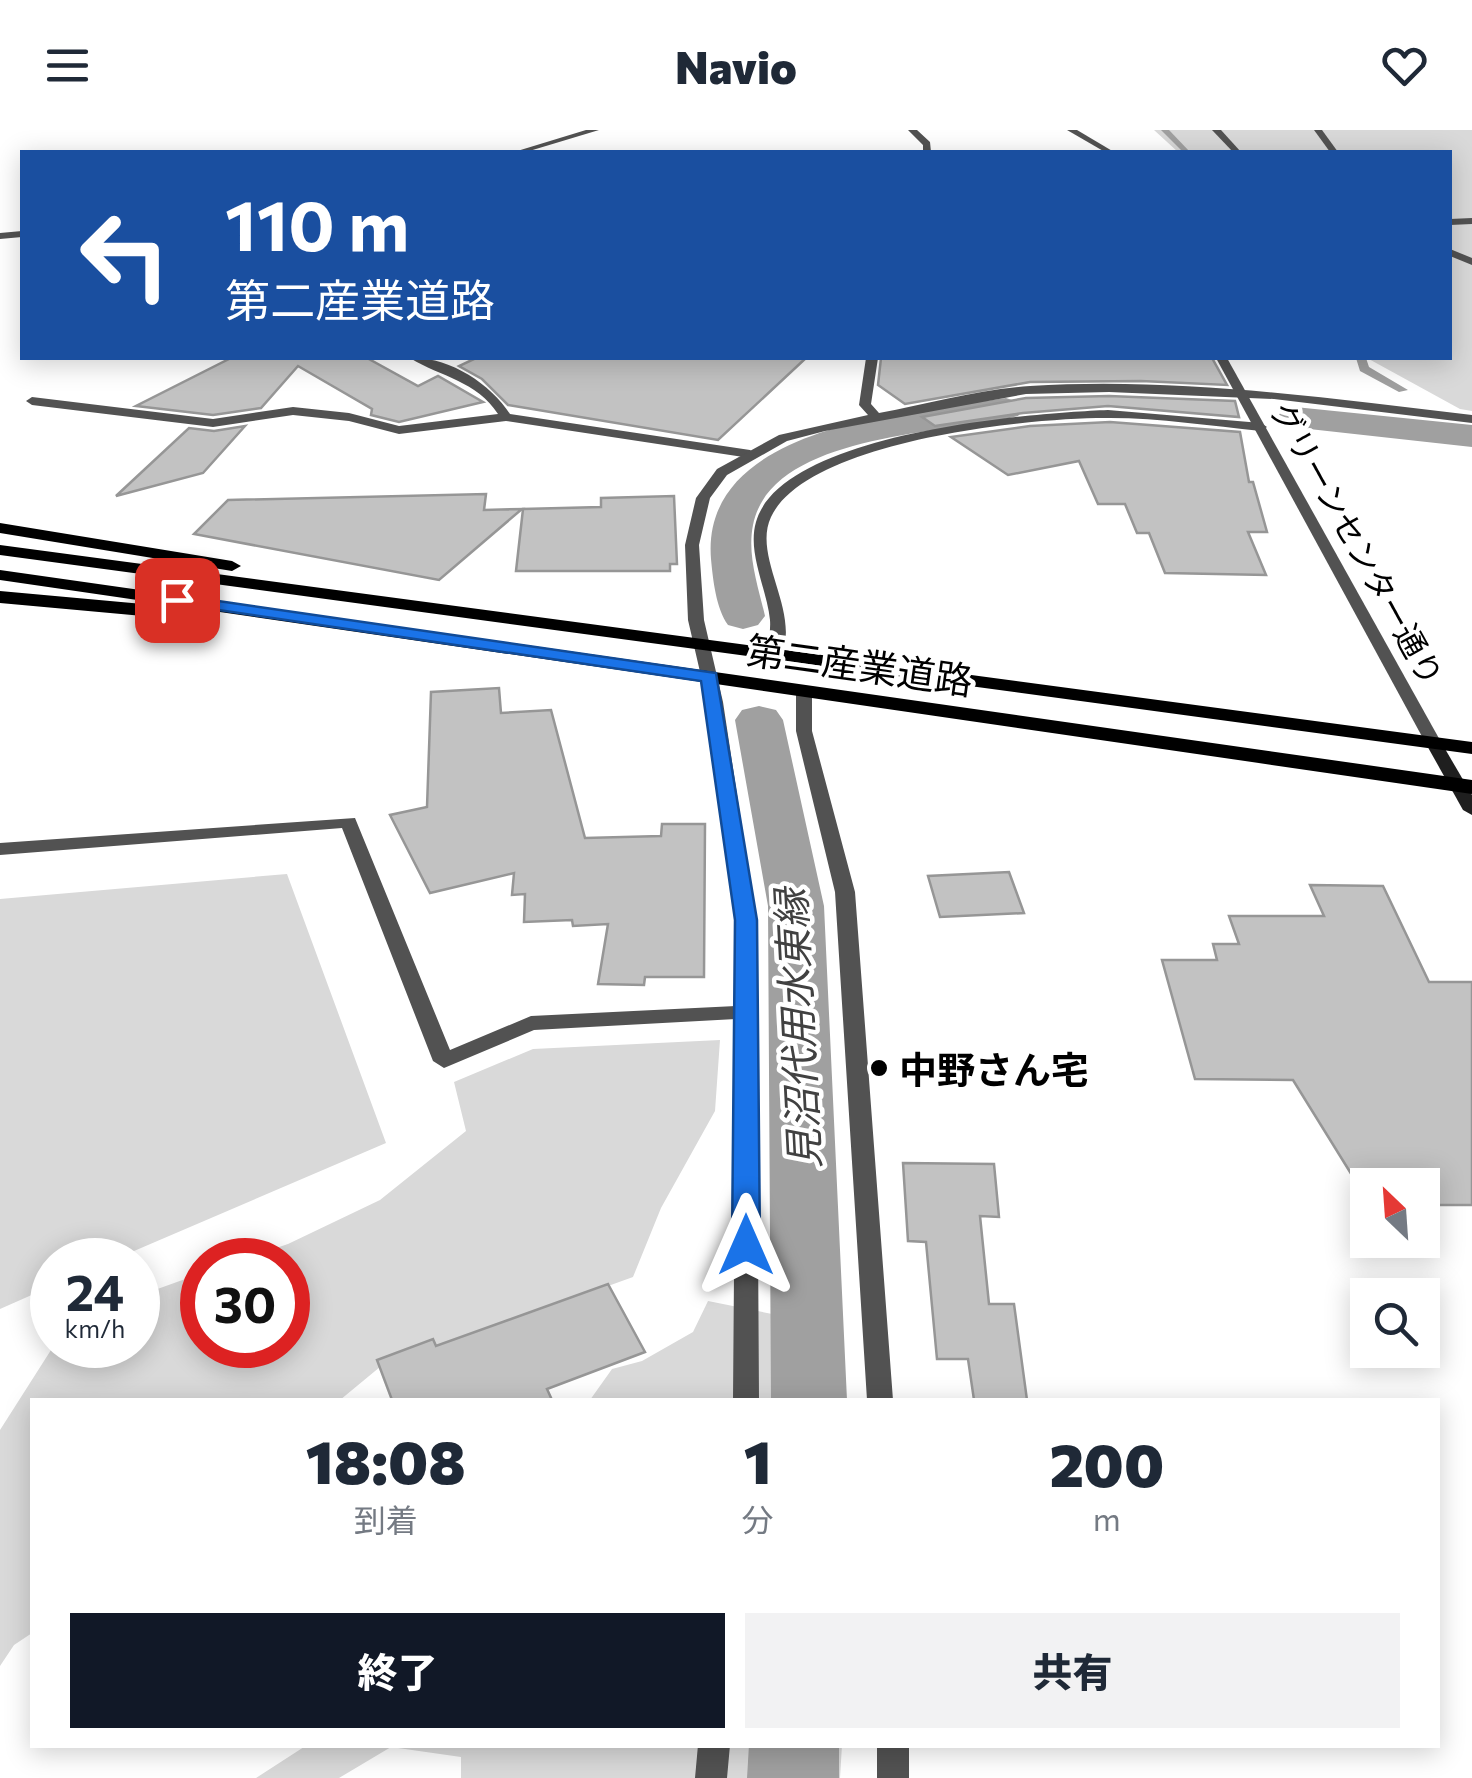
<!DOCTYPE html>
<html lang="ja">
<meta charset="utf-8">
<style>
body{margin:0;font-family:Commissioner,"Noto Sans JP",sans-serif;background:#f2f2f3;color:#1f2937;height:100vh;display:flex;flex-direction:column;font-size:38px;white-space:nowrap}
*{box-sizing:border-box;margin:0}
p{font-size:32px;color:#747a83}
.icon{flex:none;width:55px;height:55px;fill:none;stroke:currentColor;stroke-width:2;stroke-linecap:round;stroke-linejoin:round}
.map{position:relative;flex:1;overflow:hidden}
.details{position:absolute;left:30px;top:1268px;width:1410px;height:350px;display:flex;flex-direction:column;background:#fff;border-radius:0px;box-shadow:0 5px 25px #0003}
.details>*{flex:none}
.hud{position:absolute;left:20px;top:20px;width:1432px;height:210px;border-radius:0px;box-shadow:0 5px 25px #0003;background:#1a4fa0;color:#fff;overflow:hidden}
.needle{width:65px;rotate:335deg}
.fabs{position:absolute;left:1350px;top:1038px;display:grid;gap:20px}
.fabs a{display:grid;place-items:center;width:90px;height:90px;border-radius:0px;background:#fff;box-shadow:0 5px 25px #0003;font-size:50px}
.speed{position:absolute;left:30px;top:1108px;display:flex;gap:20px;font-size:50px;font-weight:700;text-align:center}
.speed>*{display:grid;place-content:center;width:130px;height:130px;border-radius:50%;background:#fff;box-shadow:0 5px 25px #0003;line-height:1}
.speed small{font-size:25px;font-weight:400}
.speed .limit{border:15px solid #d22;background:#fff;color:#111}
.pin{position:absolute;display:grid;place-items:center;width:85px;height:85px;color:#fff;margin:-42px;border-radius:20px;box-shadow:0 5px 15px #0006}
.me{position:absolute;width:110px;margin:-55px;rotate:0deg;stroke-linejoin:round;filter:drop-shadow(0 0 8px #0008)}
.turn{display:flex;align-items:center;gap:35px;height:210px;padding:0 40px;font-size:45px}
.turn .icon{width:130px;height:130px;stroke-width:2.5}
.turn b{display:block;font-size:70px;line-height:85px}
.eta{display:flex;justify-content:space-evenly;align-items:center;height:170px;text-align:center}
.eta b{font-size:60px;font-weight:800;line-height:70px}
.primary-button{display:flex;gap:20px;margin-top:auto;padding:20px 40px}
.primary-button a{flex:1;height:115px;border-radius:0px;background:#111827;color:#fff;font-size:40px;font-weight:800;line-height:115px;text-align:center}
.primary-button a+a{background:#f2f2f3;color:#1f2937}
header{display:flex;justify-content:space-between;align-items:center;height:130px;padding:0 40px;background:#fff;font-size:45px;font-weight:800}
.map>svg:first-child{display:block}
</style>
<header><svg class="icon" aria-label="menu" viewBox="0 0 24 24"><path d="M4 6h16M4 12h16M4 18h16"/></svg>Navio<svg class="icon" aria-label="heart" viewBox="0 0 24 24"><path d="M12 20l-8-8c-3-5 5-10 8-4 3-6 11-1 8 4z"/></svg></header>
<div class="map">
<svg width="1472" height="1648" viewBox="0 0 1472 1648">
<rect width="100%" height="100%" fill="#fff"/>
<!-- green -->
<g fill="#d9d9d9">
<path d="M1154,0H1472V281L1460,279L1367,228H1450V22H1178Z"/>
<path d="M287,744L386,1013L113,1130H52V1156L0,1179V769Z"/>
<path d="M720,910L715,981L661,1078L633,1147L572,1169L503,1220L386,1232L340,1270H32V1503L14,1515L0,1536V1300L51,1220L58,1215H138V1166L202,1143V1215H288V1130H241L288,1114L380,1070L466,1001L454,952L533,919Z"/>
<path d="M708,1171L782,1186L807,1270H590L612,1239L642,1231L693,1202Z"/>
<path d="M307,1615H842L840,1648H461V1627L391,1617L339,1648H256Z"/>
</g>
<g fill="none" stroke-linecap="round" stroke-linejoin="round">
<!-- stream -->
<g fill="#a0a0a0" fill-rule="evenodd">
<path d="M1161,0H1169L1190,22H1183Z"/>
<path d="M1356,228H1366L1369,237L1408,260L1399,262L1360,241Z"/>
</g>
<!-- canal -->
<g fill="#a0a0a0" fill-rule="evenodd">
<path d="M1006,268L1018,272L1024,279L1018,286C947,304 771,303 753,395C747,425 758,456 765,486L758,495L743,499L728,495C716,478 713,450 711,429C700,294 913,282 1006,268Z"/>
<path d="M1295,277L1472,295V317L1282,296L1277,288L1282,280Z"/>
<path d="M759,576L776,580L783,590L824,776L847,1270H771L768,776L735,590L742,580Z"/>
<path d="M749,1615H839V1648H747Z"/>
</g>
</g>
<!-- building -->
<g fill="#c2c2c2" stroke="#969696" stroke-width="2.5">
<path d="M231,228H367L418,256L438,246L483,272L399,292L371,285L372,279L298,236L261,278L213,285L136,276Z"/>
<path d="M476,228H806L718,310L508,275L482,249L459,236Z"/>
<path d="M881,228H1212L1227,255L1141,251L1030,252L905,274L878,255Z"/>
<path d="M1109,266L1235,271L1239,287L1108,276L1023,283L935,296L922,287L1026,268Z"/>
<path d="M1110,292L1240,302L1249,352H1253L1267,402H1248L1266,445L1165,443L1149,403H1137L1125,374H1098L1079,331L1008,345L951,307L1030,296Z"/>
<path d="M245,296L203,343L116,366L189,298L214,301Z"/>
<path d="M486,364L484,380L522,379L439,450L194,404L228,370Z"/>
<path d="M674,366L677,434H670V441H516L523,379L601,377V368Z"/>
<path d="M499,558L501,583L551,580L585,708L661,706L662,694H705L704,847H645L644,855L598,854L608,794L573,796L572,790L524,792L525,764L512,765L514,743L430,763L390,685L427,677L431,562Z"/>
<path d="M1009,742L1024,783L940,787L928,746Z"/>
<path d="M1310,755L1383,756L1429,852H1472V1075H1422V1055H1368V1071L1293,950L1195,949L1162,830H1217L1213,814H1239L1229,786H1324Z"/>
<path d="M903,1033L994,1034L999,1087L980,1086L989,1174H1014L1027,1270H974L968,1229H937L926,1112L908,1111Z"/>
<path d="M608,1154L645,1222L547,1259L552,1270H392L377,1230L433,1209L436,1216Z"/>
</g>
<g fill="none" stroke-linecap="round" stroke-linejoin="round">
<!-- service -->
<g fill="#525252" fill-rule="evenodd">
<path d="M1212,0H1221L1241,22H1233Z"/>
<path d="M1314,0H1322L1338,22H1330Z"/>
<path d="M1472,88V94L1450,95V89Z"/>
<path d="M1450,119L1472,128V135L1450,126Z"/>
<path d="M410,228C448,226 490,253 510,284L750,320L756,324L750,328L506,291L399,304L349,291L293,285L213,297L32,275L26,271L32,267L213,289L293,277L349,283L399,296L498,284C477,251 441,247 410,228Z"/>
<path d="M1108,280L1261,293L1267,297L1261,301C1211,296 1160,288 1110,288C1033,287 807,310 771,387C752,428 801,481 781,527H769C767,516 771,503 770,490C767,459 747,423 756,392C781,303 1030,283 1108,280Z"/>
<path d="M804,557L812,562V601L855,762L893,1270H867L835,762L796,601V562Z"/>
<rect x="877" y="1615" width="32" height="33"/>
</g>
<!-- minor -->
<g fill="#525252" fill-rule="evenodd">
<path d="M908,0H917L930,12L931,22H923V15Z"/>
<path d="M866,228H878L871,274L879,283C928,274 980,259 1030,256C1178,247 1326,268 1472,285V293L1274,269L1109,262L1026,264L825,301L787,311L727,345L710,368L699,415L704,490L723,572L756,790L759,1270H733L736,889L534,900L444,938L433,931L342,698L0,725V713L355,688L450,920L531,886L736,876V790L707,572L688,490L685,415L696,368L717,339L779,305L868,285L859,275Z"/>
<path d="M698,1615H730L727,1648H695Z"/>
</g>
<!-- tertiary -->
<g fill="#525252" fill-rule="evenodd">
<path d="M586,0H599L526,22H514Z"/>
<path d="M1067,0H1077L1114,22H1105Z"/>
<path d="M22,101V107L0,109V103Z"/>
<path d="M1216,228H1227L1441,612L1439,616L1433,617L1425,612Z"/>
</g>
<!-- secondary -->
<path fill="#1f1f1f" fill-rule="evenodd" d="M1433,607L1441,612L1472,665V685L1463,680L1425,612Z"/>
<!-- primary -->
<g fill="#000" fill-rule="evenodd">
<path d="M0,393L232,431L241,436L232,441L0,403Z"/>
<path d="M0,415L1472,612V624L0,425Z"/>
<path d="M0,440L1472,650V664L0,450Z"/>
<path d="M0,461L154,475L163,481L154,487L0,473Z"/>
</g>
</g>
<!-- route -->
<path fill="#1a73e8" stroke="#114b97" stroke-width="2.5" d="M177,465L716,543L757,790L760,1115L756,1122L746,1125L736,1122L732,1115L735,790L701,551L171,473V466Z"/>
<!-- markers -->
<circle fill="#000" stroke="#fff" stroke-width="4" cx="879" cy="938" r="10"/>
<g text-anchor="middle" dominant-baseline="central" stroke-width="9" stroke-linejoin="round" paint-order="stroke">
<!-- far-street labels -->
<g font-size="32" fill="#000" stroke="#fff">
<text transform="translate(1358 413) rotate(61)">グリーンセンター通り</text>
</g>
<!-- street labels -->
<g font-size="38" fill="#000" stroke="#fff">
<text transform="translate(860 534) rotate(8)">第二産業道路</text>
</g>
<!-- poi labels -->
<g font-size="38" font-weight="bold" fill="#000" stroke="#fff" text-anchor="start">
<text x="899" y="938">中野さん宅</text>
</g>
<!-- water labels -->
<g font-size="40" font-style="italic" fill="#414141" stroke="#fff">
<text transform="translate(796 899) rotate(-93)">見沼代用水東縁</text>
</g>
</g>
</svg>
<div class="fabs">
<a><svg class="needle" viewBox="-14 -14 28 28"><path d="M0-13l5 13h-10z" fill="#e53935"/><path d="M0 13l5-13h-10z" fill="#747a83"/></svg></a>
<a><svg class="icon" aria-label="search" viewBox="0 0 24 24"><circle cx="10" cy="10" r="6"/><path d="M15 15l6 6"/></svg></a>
</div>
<div class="speed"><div>24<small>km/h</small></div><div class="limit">30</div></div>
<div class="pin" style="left:177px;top:470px;background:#d93025"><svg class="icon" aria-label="arrive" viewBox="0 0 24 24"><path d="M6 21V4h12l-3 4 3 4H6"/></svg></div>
<svg class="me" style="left:746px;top:1115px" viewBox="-20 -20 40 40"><path d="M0-17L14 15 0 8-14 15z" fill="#1a73e8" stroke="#fff" stroke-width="4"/></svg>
<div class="hud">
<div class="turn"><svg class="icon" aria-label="left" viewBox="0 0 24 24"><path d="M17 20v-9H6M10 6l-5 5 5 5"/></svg><div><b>110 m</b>第二産業道路</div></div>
</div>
<section class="details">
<div class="eta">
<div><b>18:08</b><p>到着</p></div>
<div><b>1</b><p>分</p></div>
<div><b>200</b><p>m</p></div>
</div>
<div class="primary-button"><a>終了</a><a>共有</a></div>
</section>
</div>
